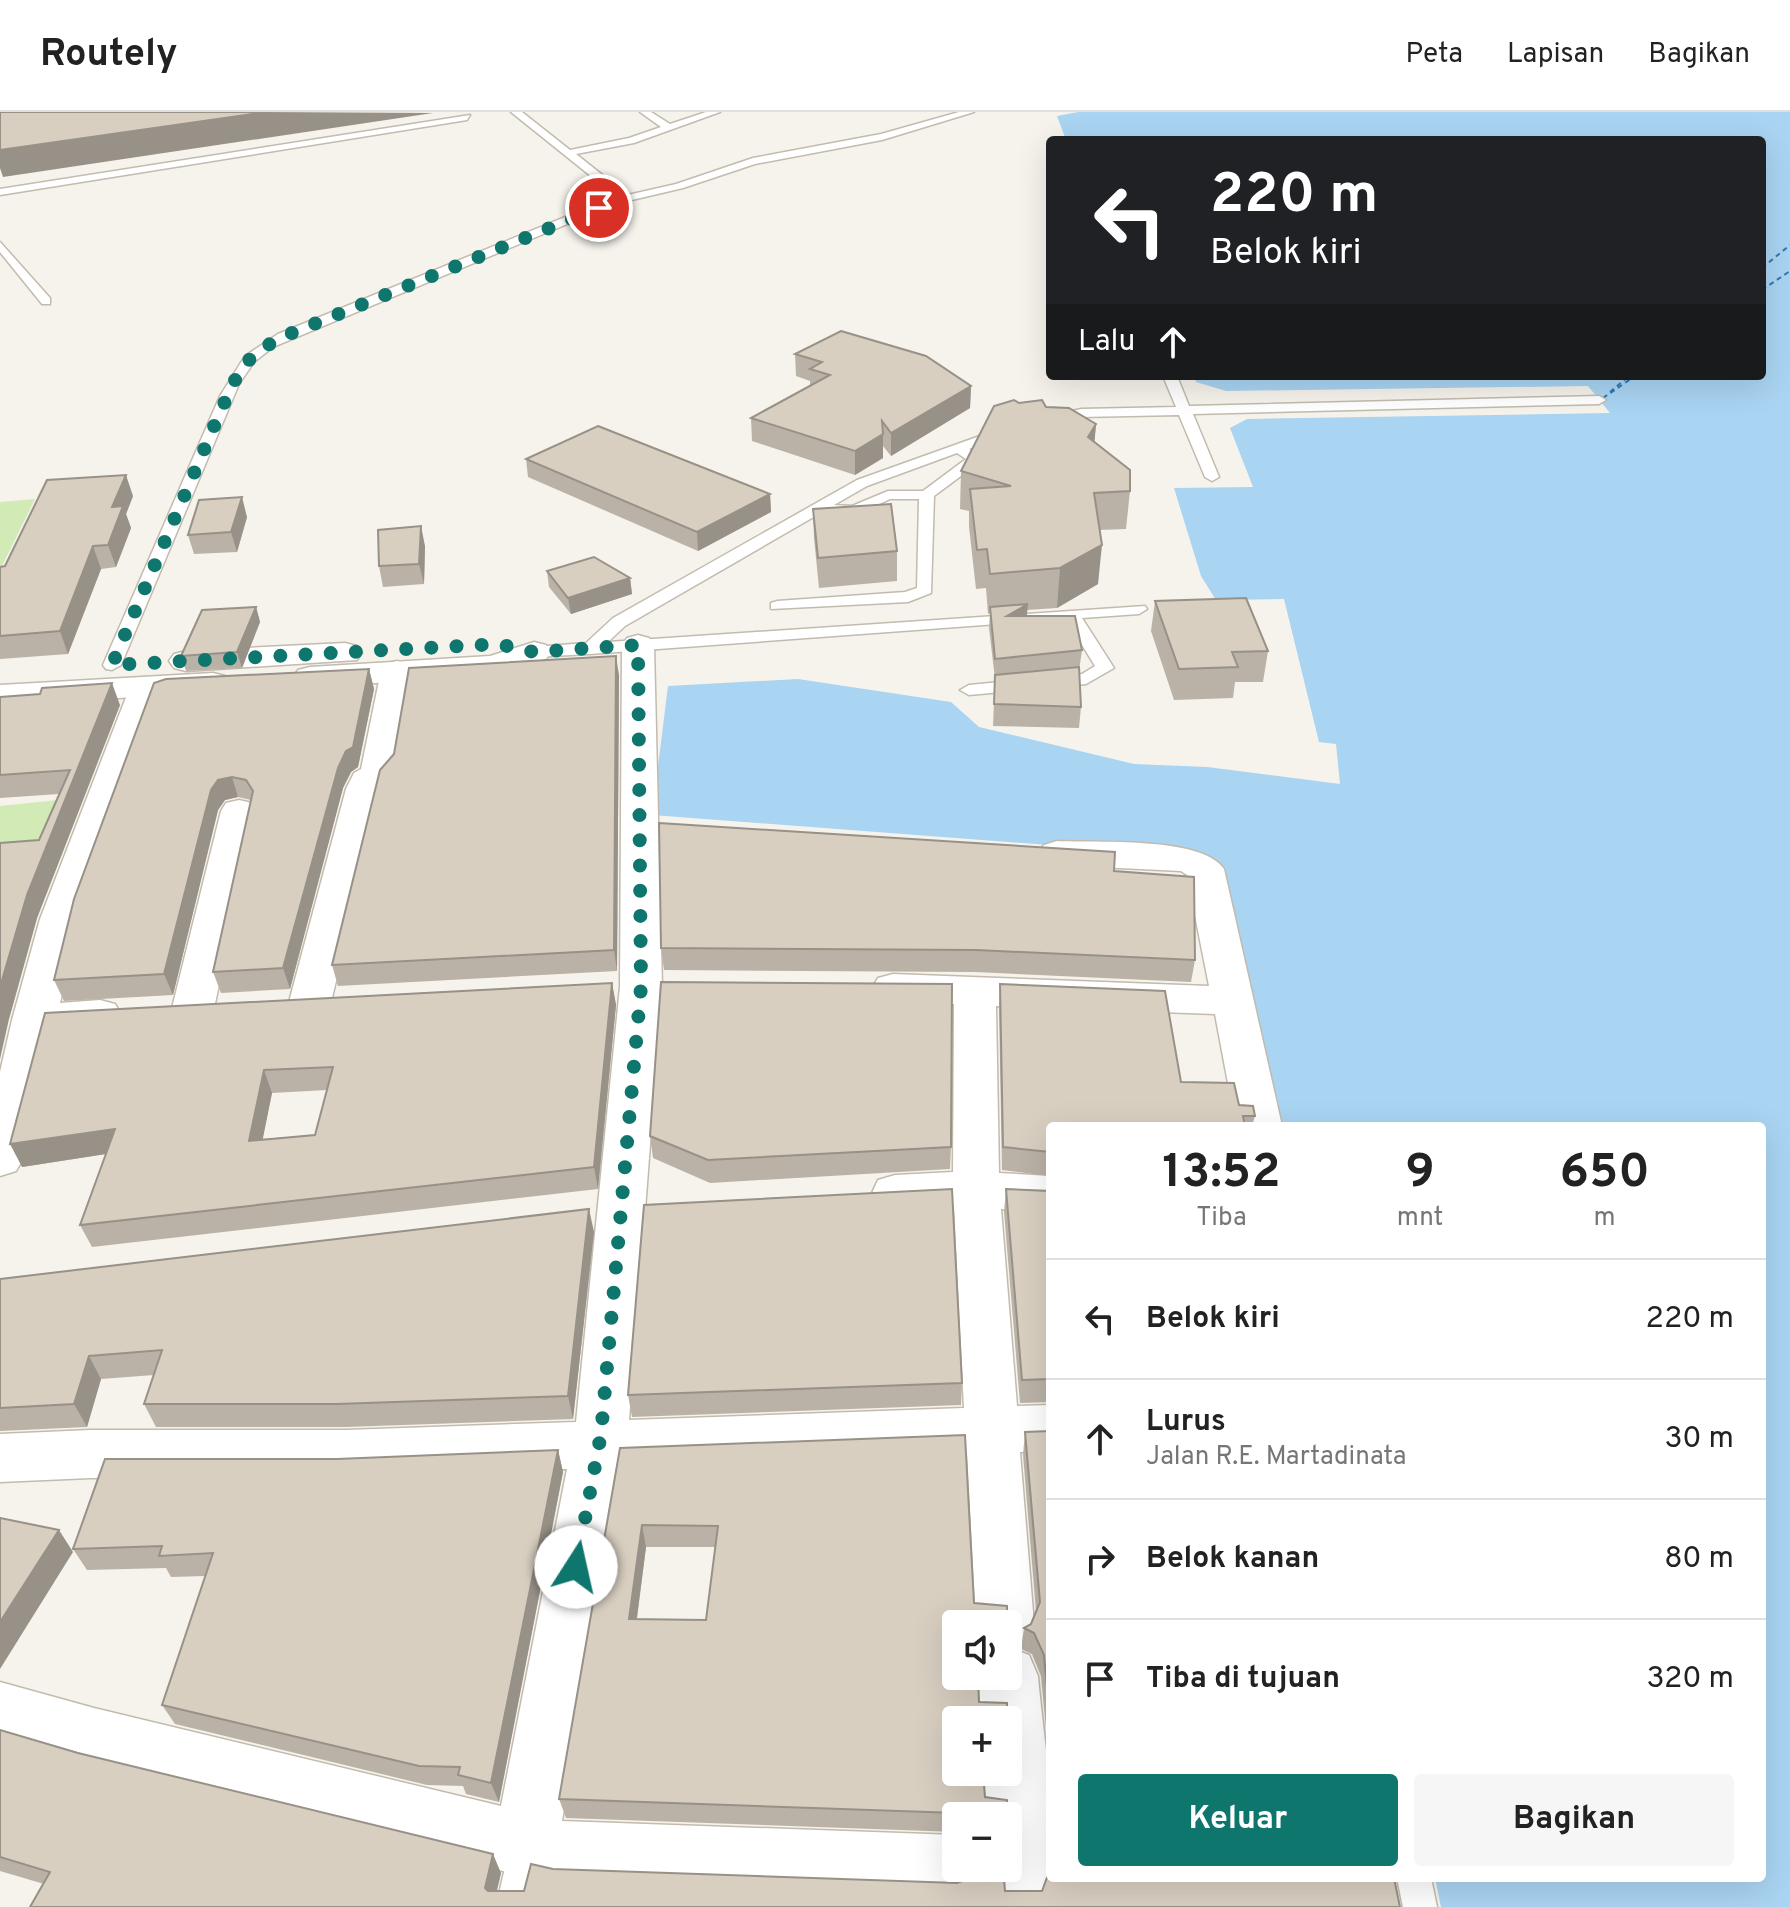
<!DOCTYPE html>
<html lang="id">
<meta charset="utf-8">
<style>
body{margin:0;font-family:Overpass,sans-serif;background:#f6f6f6;color:#222;height:100vh;display:flex;flex-direction:column;font-size:30px;white-space:nowrap}
*{box-sizing:border-box;margin:0}
p{font-size:26px;color:#767676}
.icon{flex:none;width:44px;height:44px;fill:none;stroke:currentColor;stroke-width:2;stroke-linecap:round;stroke-linejoin:round}
.map{position:relative;flex:1;overflow:hidden}
.panel{position:absolute;left:1046px;top:1010px;width:720px;height:760px;display:flex;flex-direction:column;background:#fff;border-radius:8px;box-shadow:0 8px 32px #0002}
.panel>*{flex:none}
.banner{position:absolute;left:1046px;top:24px;width:720px;height:244px;border-radius:8px;box-shadow:0 8px 32px #0002;background:#202124;color:#fff;overflow:hidden}
.buttons{position:absolute;left:942px;top:1498px;display:grid;gap:16px}
.buttons a{display:grid;place-items:center;width:80px;height:80px;border-radius:8px;background:#fff;box-shadow:0 8px 32px #0002;font-size:40px}
.pin{position:absolute;display:grid;place-items:center;width:68px;height:68px;color:#fff;margin:-34px;border:4px solid #fff;border-radius:50%;box-shadow:0 2px 8px #0007}
.me{position:absolute;width:88px;margin:-44px;rotate:10deg;stroke-linejoin:round;filter:drop-shadow(0 0 6px #0008)}
.turn{display:flex;align-items:center;gap:28px;height:168px;padding:0 32px;font-size:36px}
.turn .icon{width:104px;height:104px;stroke-width:2.5}
.turn b{display:block;font-size:56px;line-height:68px}
.then{display:flex;align-items:center;height:76px;padding:0 32px;background:#0003;gap:16px;font-size:30px}
.eta{display:flex;justify-content:space-evenly;align-items:center;height:136px;text-align:center}
.eta b{font-size:48px;font-weight:700;line-height:56px}
.button{display:flex;gap:16px;margin-top:auto;padding:16px 32px}
.button a{flex:1;height:92px;border-radius:8px;background:#0f766e;color:#fff;font-size:32px;font-weight:700;line-height:92px;text-align:center}
.button a+a{background:#f6f6f6;color:#222}
ul{padding:0;list-style:none}
li{display:flex;align-items:center;gap:24px;height:120px;padding:0 32px;border-top:2px solid #e0e0e0}
li div{flex:1}
li b{display:block;font-size:30px}
li em{font-style:normal}
header{display:flex;align-items:center;gap:48px;box-sizing:border-box;height:112px;padding:0 40px;background:#fff;border-bottom:2px solid #e0e0e0}
header strong{font-size:38px}
nav{display:flex;gap:44px;margin-inline-start:auto;font-size:28px}
.map>svg:first-child{display:block}
</style>
<header>
<strong>Routely</strong>
<nav><a>Peta</a><a>Lapisan</a><a>Bagikan</a></nav>
</header>
<div class="map">
<svg width="1790" height="1795" viewBox="0 0 1790 1795">
<rect width="100%" height="100%" fill="#f6f3ec"/>
<!-- green -->
<g fill="#d2eab5">
<path d="M35,387L0,458V390Z"/>
<path d="M67,687L46,743L0,747V694Z"/>
</g>
<!-- water -->
<path fill="#a9d4f2" d="M1078,0H1790V1795H1441L1435,1766H1762V1014H1271L1195,744L652,703L668,574L798,567L951,590L979,615L1134,652L1207,655L1340,672L1336,632L1319,630L1284,487L1216,488L1201,464L1174,376L1253,375L1230,316L1247,307L1610,301L1588,274L1226,279L1196,270L1194,264H1762V28H1066L1057,4Z"/>
<g fill="none" stroke-linecap="round" stroke-linejoin="round">
<!-- ferry -->
<g stroke="#2e7ab2" stroke-width="2" stroke-dasharray="5 4" stroke-linecap="butt">
<path d="M1762,156L1790,133"/>
<path d="M1762,178L1790,159"/>
<path d="M1610,280L1629,264"/>
<path d="M1603,286L1635,264"/>
</g>
<defs>
<g id="service">
<path d="M511,0H522L570,38L629,26L661,15L640,0H651L670,12L706,0H720L634,31L576,42L615,73L619,85L676,72L753,46L881,22L959,0H974L882,28L755,52L683,76L615,92L273,235L254,250L239,272L121,553L112,558L106,557L103,553L220,284L245,244L278,222L607,88L610,83L607,77Z"/>
<path d="M470,3L467,8L0,83V77Z"/>
<path d="M0,130L50,186V192H42L0,140Z"/>
<path d="M1163,264H1177L1189,294L1599,284L1606,288L1599,292L1193,302L1219,365L1212,369L1205,365L1179,303L1081,305L1049,310L1042,306L1081,297L1176,295Z"/>
<path d="M1005,315L1012,319L1010,322L969,337L981,345L977,352L934,384L931,481L908,490L771,497V491L777,489L905,480L917,476L919,387H890L854,404L832,400L831,395L625,514L608,530L1145,494L1147,497L1139,502L1082,506L1114,556L1086,572L969,583L960,578L969,573L1082,562L1095,554L1066,507L590,542L534,545L526,540L534,535L586,531L613,506L857,368ZM957,341L966,347L923,379H888L852,394L834,393L867,374Z"/>
<path d="M525,1716L537,1721L542,1733L530,1795H496L513,1721Z"/>
<path d="M1397,1766H1431L1437,1795H1403Z"/>
</g>
<g id="minor">
<path d="M638,523L649,526L654,533L662,875L629,1308L964,1296L954,1096L895,1099L878,1094L872,1081L878,1068L895,1063L953,1060L954,892L893,890L878,886L872,876L878,866L893,862L1209,874L1187,763L1181,759L1057,753L1044,749L1038,741L1044,733L1057,729C1096,731 1202,724 1224,757L1282,1014H1236L1215,902L996,894L999,1061L1050,1064V1100L1001,1097L1017,1294L1050,1293V1339L1020,1340L1034,1512L1026,1532L1013,1537L1029,1543L1038,1564C1042,1617 1063,1735 1044,1780L1021,1789L998,1780L989,1757L1008,1756V1704H986L983,1660H1008V1608H980L978,1564H1008V1512H976L967,1342L622,1355L562,1709L956,1723V1756H988L979,1778L956,1787L560,1773L94,1658L0,1630V1570L94,1596L501,1694L567,1357L346,1366H90L0,1370V1322L90,1318H346L576,1310L620,875L622,533L627,526Z"/>
<path d="M397,549L409,552L413,559L396,662L382,677L331,890L325,900L310,904L295,900L289,890L346,677L354,661L361,657L381,559L385,552Z"/>
<path d="M147,565L159,568L164,575L80,807L60,891L100,888L115,892L121,902L115,912L53,921L23,1047L16,1059L0,1064V960L12,908L40,807L130,575L135,568Z"/>
<path d="M239,688L252,691L257,699L214,896L208,906L193,910L178,906L172,896L221,699L226,691Z"/>
</g>
<g id="tertiary">
<path d="M534,530L546,533L551,540L546,547L494,564L310,575L298,572L293,565L298,558L310,555L490,544Z"/>
<path d="M345,531L357,534L362,541L357,548L186,559L174,556L169,549L174,542L186,539Z"/>
<path d="M213,561L225,564L230,571L225,578L0,595V573Z"/>
</g>
</defs>
<!-- service casing -->
<use href="#service" stroke="#c2bbae" stroke-width="3"/>
<!-- minor casing -->
<use href="#minor" stroke="#c2bbae" stroke-width="3"/>
<!-- tertiary casing -->
<use href="#tertiary" stroke="#c2bbae" stroke-width="3"/>
<!-- service -->
<use href="#service" fill="#fff" fill-rule="evenodd"/>
<!-- minor -->
<use href="#minor" fill="#fff" fill-rule="evenodd"/>
<!-- tertiary -->
<use href="#tertiary" fill="#fff" fill-rule="evenodd"/>
</g>
<!-- wall -->
<g fill="#bab2a6" fill-rule="evenodd">
<path d="M795,242L971,274L970,296L891,344L883,334V346L855,363L752,329L751,306L810,274V269L796,264Z"/>
<path d="M1019,291L1046,295L1096,312L1094,330L1130,379L1126,417L1099,418L1098,472L1057,496L1027,498V504L1082,538L1079,559L1081,595L1079,616L993,614L995,567L989,516L990,501L988,502L986,476L976,477L969,415V399L960,397L961,359Z"/>
<path d="M526,347L770,382L771,400L698,439L528,365Z"/>
<path d="M133,384L126,402L131,416L116,455L101,457L68,542L0,547V455L5,454Z"/>
<path d="M813,397L897,439V469L819,476L814,426Z"/>
<path d="M247,405L237,440L194,442L188,423Z"/>
<path d="M425,434L424,472L383,475L379,454Z"/>
<path d="M547,459L630,466L632,482L571,502L549,475Z"/>
<path d="M1155,489L1268,539L1263,570H1235L1233,586L1174,588L1151,519Z"/>
<path d="M256,495L260,510L242,556L186,559L181,544Z"/>
<path d="M369,557L374,577L358,655L351,660L343,676L290,877L221,881L213,860L251,688L238,685L225,688L218,698L173,883L64,889L54,868L74,787Z"/>
<path d="M619,563L617,859L338,874L332,853Z"/>
<path d="M0,585L120,593L37,806L9,907L39,728L59,682L0,686Z"/>
<path d="M1114,759L1195,848L1191,870L975,860L664,858L661,836Z"/>
<path d="M612,871L616,893L598,1077L92,1135L80,1113L106,1042L22,1055L45,901ZM327,978L315,1023L262,1027L272,981Z"/>
<path d="M1000,872L1181,970L1239,993L1255,1004L1252,1014H1050V1064L1002,1058L999,895Z"/>
<path d="M650,1024L951,1035L950,1057L710,1071L653,1046Z"/>
<path d="M1006,1077L1050,1079V1290L1020,1291L1004,1100Z"/>
<path d="M594,1120L573,1307L346,1315H156L144,1292L154,1263L101,1267L87,1315L0,1319V1167Z"/>
<path d="M962,1271L961,1293L632,1305L628,1283Z"/>
<path d="M1050,1319V1658L1041,1564L1032,1542L1021,1537L1024,1516L1031,1512L1036,1499L1023,1343L1025,1320Z"/>
<path d="M620,1336L956,1512V1608L985,1685L1007,1704H956V1720L566,1706L559,1687ZM646,1435H715L706,1508L637,1507Z"/>
<path d="M558,1338L563,1360L499,1690L466,1682L463,1674L427,1673L175,1612L162,1593L206,1464L171,1465L166,1456L87,1458L73,1437L337,1347Z"/>
<path d="M0,1618L501,1761L497,1779H524L553,1757L1005,1779L1400,1795L44,1772L0,1759Z"/>
</g>
<!-- shaded-wall -->
<g fill="#979187">
<path d="M266,0L433,1L3,65L0,56V38Z"/>
<path d="M971,274L970,296L891,344V321Z"/>
<path d="M1096,312L1093,349L1088,325Z"/>
<path d="M883,322V346L855,363V339Z"/>
<path d="M126,363L133,384L126,402L131,416L116,455L108,433L112,395Z"/>
<path d="M770,382L771,400L698,439L697,420Z"/>
<path d="M242,385L247,405L237,440L231,420Z"/>
<path d="M421,414L425,434L424,472L419,452Z"/>
<path d="M1102,433L1098,472L1057,496L1060,456Z"/>
<path d="M93,434L101,457L68,542L60,519Z"/>
<path d="M630,466L632,482L571,502L568,486Z"/>
<path d="M1028,492L1026,513L1007,504Z"/>
<path d="M256,495L260,510L242,556L237,540Z"/>
<path d="M616,544L619,563L617,859L614,838Z"/>
<path d="M369,557L374,577L358,655L351,660L343,676L290,877L283,856L338,656Z"/>
<path d="M112,571L120,593L37,806L9,907L0,947V875L27,783Z"/>
<path d="M232,665L238,685L225,688L218,698L173,883L164,862L211,678L218,668Z"/>
<path d="M612,871L616,893L598,1077L594,1055Z"/>
<path d="M264,958L272,981L258,1051L249,1029Z"/>
<path d="M115,1017L125,1039L22,1055L10,1032Z"/>
<path d="M589,1097L594,1120L573,1307L568,1284Z"/>
<path d="M89,1244L101,1267L87,1315L74,1292Z"/>
<path d="M558,1338L563,1360L499,1690L491,1671Z"/>
<path d="M642,1413L646,1435L634,1527L629,1507Z"/>
<path d="M59,1418L73,1440L0,1557V1510Z"/>
<path d="M493,1742L501,1761L493,1794L485,1776Z"/>
</g>
<!-- building -->
<g fill="#d8cfc1" stroke="#979187" stroke-width="2" fill-rule="evenodd">
<path d="M0,0H266L0,38Z"/>
<path d="M841,219L926,244L971,274L891,321L882,309L883,322L855,339L751,306L830,263L810,257L822,250L795,242Z"/>
<path d="M1014,288L1019,291L1042,288L1046,295L1069,296L1096,312L1088,325L1130,358V379L1094,381L1102,433L1060,456L990,462L987,437L977,438L970,377L1011,374L961,359L994,294Z"/>
<path d="M598,314L770,382L697,420L526,347Z"/>
<path d="M126,363L112,395L123,394L108,433L93,434L60,519L0,524V455L5,454L47,368Z"/>
<path d="M242,385L231,420L188,423L199,388Z"/>
<path d="M891,392L897,439L818,446L813,397Z"/>
<path d="M421,414L419,452L379,454L378,418Z"/>
<path d="M594,445L630,466L568,486L547,459Z"/>
<path d="M1246,486L1268,539L1232,540L1238,555L1179,557L1155,489Z"/>
<path d="M1028,492L1007,504H1075L1082,538L995,547L990,495Z"/>
<path d="M256,495L237,540L181,544L202,498Z"/>
<path d="M616,544L614,838L332,853L380,658L394,642L409,556Z"/>
<path d="M1079,555L1081,595L994,592L995,563Z"/>
<path d="M369,557L353,635L346,639L338,656L283,856L213,860L253,679L246,668L232,665L218,668L211,678L164,862L54,868L74,787L154,571L166,567Z"/>
<path d="M112,571L27,783L0,875V731L39,728L70,658L0,663V585L40,582L42,576Z"/>
<path d="M659,711L1115,740L1114,759L1194,765L1195,848L976,838L661,836Z"/>
<path d="M661,870L952,872L951,1035L708,1048L650,1024Z"/>
<path d="M612,871L594,1055L80,1113L115,1017L10,1032L45,901ZM333,955L315,1023L249,1029L264,958Z"/>
<path d="M1000,872L1165,879L1181,970L1234,971L1239,993L1253,994L1255,1004H1243L1245,1014H1050V1040L1003,1035Z"/>
<path d="M952,1077L962,1271L628,1283L644,1093Z"/>
<path d="M1006,1077L1050,1079V1267L1022,1268Z"/>
<path d="M589,1097L568,1284L337,1292H144L162,1238L89,1244L74,1292L0,1296V1167Z"/>
<path d="M1050,1319V1608L1044,1543L1034,1521L1024,1516L1031,1512L1040,1490L1025,1320Z"/>
<path d="M965,1323L974,1491L1007,1494V1512H956V1564H978L979,1590L1007,1591V1608H956V1660H983L985,1685L1007,1688V1704H958L957,1701L559,1687L620,1336ZM642,1413L718,1414L706,1508L629,1507Z"/>
<path d="M558,1338L491,1671L458,1663L460,1655L419,1654L162,1593L213,1441L159,1444L162,1434L73,1437L105,1347H337Z"/>
<path d="M0,1406L59,1418L0,1510Z"/>
<path d="M0,1618L78,1641L493,1742L485,1776L488,1779H524L531,1752L553,1757L957,1771L982,1762L985,1756H995L997,1762L1004,1766L1005,1779H1042L1050,1757V1766H1394L1400,1795H30L50,1760L0,1745Z"/>
</g>
<g fill="none" stroke-linecap="round" stroke-linejoin="round">
<!-- route -->
<path stroke="#0f766e" stroke-width="14" stroke-dasharray="0 25.2" d="M576,1455L601,1322L641,875L638,533L534,540L498,532L112,553L221,298C240,257 242,247 282,225L599,96"/>
</g>
</svg>
<div class="buttons">
<a><svg class="icon" aria-label="sound" viewBox="0 0 24 24"><path d="M4 9h4l5-4v14l-5-4H4zM17 9q2 3 0 6"/></svg></a>
<a>+</a>
<a>−</a>
</div>
<div class="pin" style="left:599px;top:96px;background:#d93025"><svg class="icon" aria-label="arrive" viewBox="0 0 24 24"><path d="M6 21V4h12l-3 4 3 4H6"/></svg></div>
<svg class="me" style="left:576px;top:1455px" viewBox="-20 -20 40 40"><circle r="19" fill="#fff"/><path d="M0-13L10 11 0 6-10 11z" fill="#0f766e"/></svg>
<div class="banner">
<div class="turn"><svg class="icon" aria-label="left" viewBox="0 0 24 24"><path d="M17 20v-9H6M10 6l-5 5 5 5"/></svg><div><b>220 m</b>Belok kiri</div></div>
<div class="then">Lalu<svg class="icon" aria-label="ahead" viewBox="0 0 24 24"><path d="M12 20V5M6 11l6-6 6 6"/></svg></div>
</div>
<section class="panel">
<div class="eta">
<div><b>13:52</b><p>Tiba</p></div>
<div><b>9</b><p>mnt</p></div>
<div><b>650</b><p>m</p></div>
</div>
<ul>
<li><svg class="icon" aria-label="left" viewBox="0 0 24 24"><path d="M17 20v-9H6M10 6l-5 5 5 5"/></svg><div><b>Belok kiri</b></div><em>220 m</em></li>
<li><svg class="icon" aria-label="ahead" viewBox="0 0 24 24"><path d="M12 20V5M6 11l6-6 6 6"/></svg><div><b>Lurus</b><p>Jalan R.E. Martadinata</p></div><em>30 m</em></li>
<li><svg class="icon" aria-label="right" viewBox="0 0 24 24"><path d="M7 20v-9h11M14 6l5 5-5 5"/></svg><div><b>Belok kanan</b></div><em>80 m</em></li>
<li><svg class="icon" aria-label="arrive" viewBox="0 0 24 24"><path d="M6 21V4h12l-3 4 3 4H6"/></svg><div><b>Tiba di tujuan</b></div><em>320 m</em></li>
</ul>
<div class="button"><a>Keluar</a><a>Bagikan</a></div>
</section>
</div>
